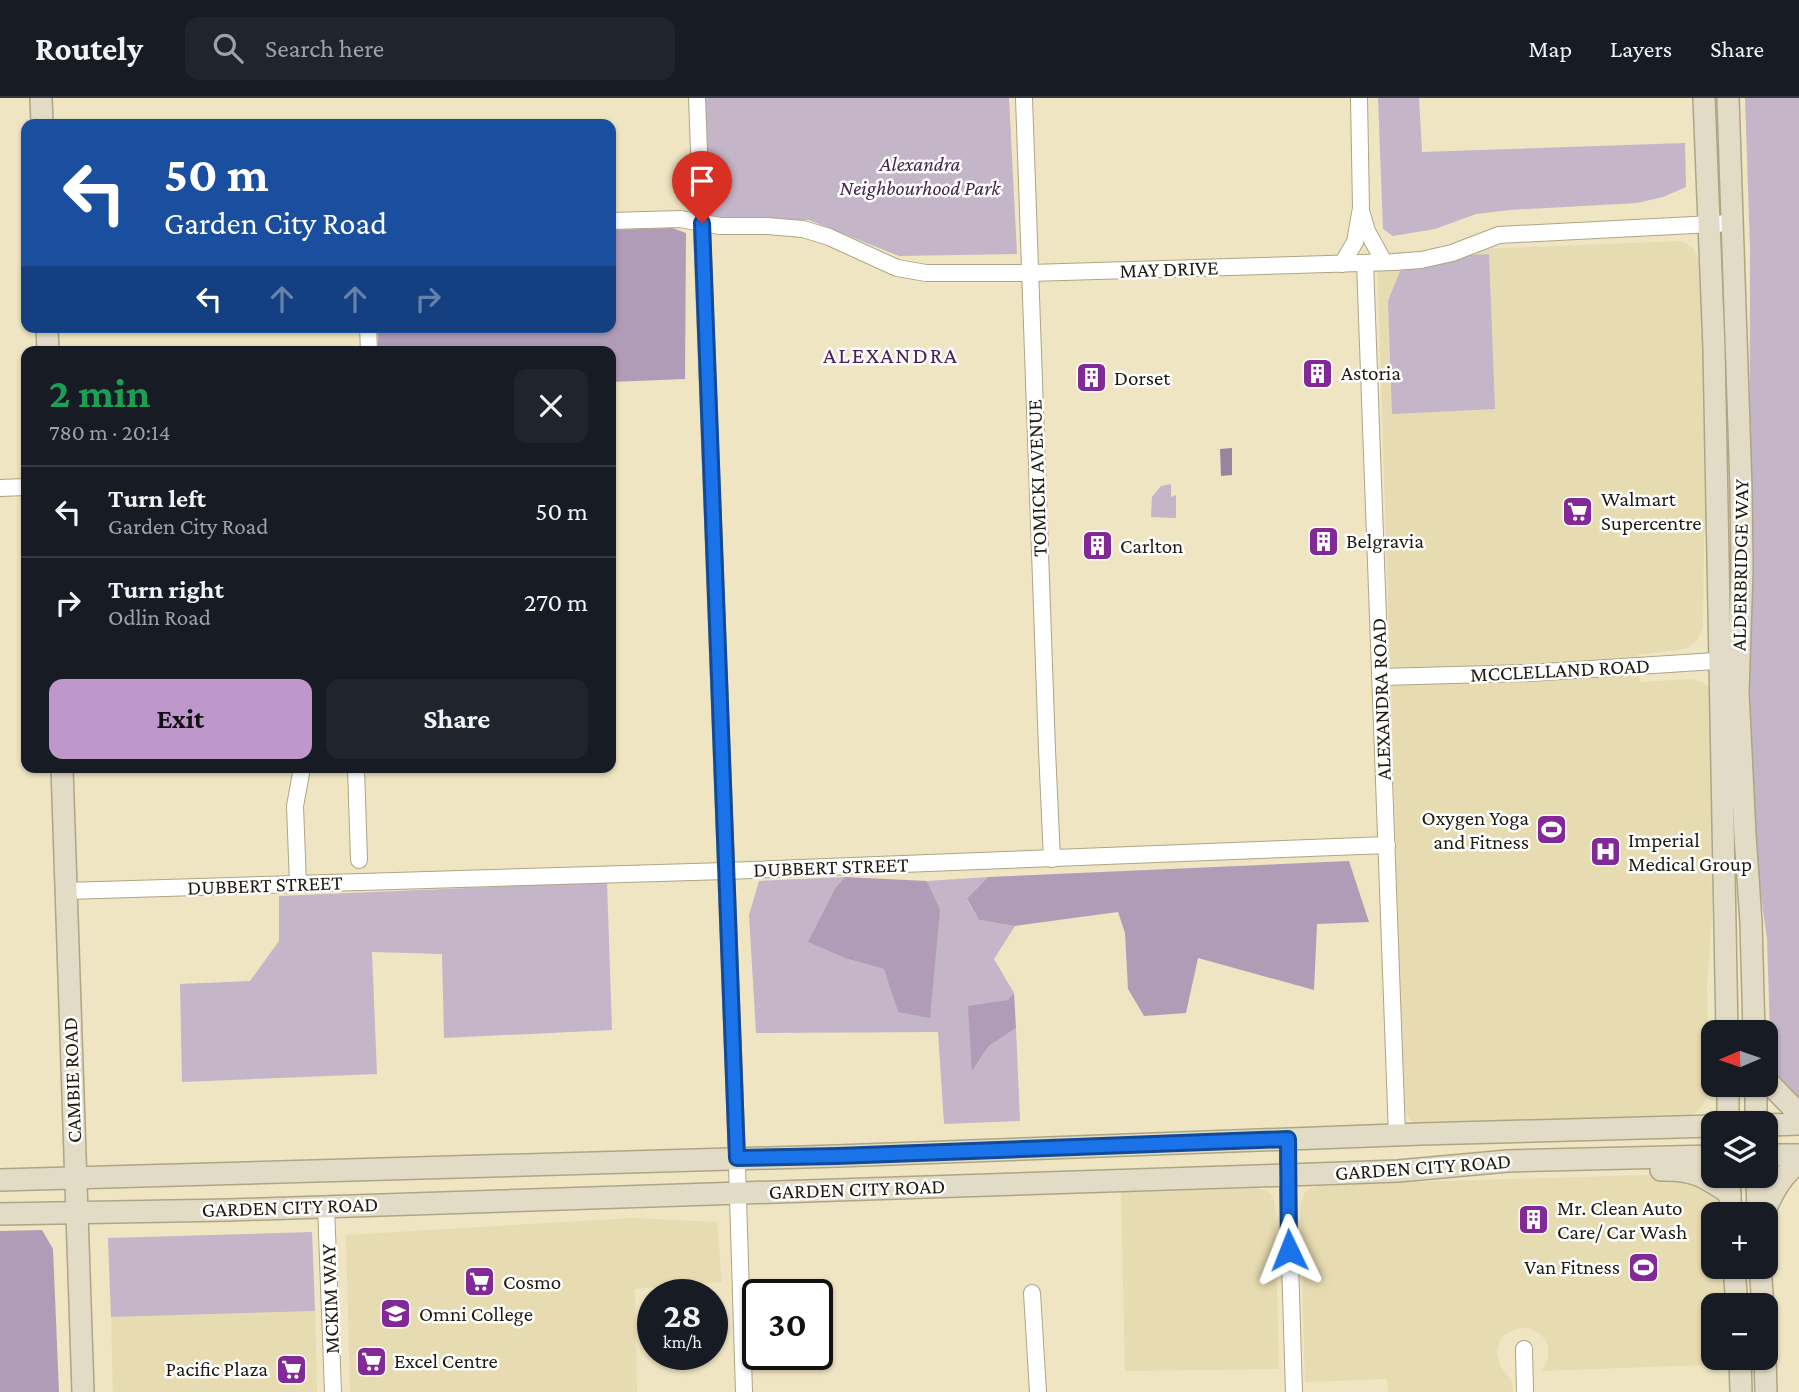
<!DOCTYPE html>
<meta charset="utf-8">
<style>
body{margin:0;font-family:"Crimson Pro",serif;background:#20242c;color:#f1f3f6;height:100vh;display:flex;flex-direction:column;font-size:26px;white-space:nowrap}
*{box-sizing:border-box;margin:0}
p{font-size:23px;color:#9ea1a6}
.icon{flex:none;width:38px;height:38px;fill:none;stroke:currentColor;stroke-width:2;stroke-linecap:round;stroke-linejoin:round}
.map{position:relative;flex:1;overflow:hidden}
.details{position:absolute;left:21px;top:248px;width:595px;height:427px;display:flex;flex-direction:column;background:#171b24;border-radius:14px;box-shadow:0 2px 5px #0004}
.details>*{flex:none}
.guide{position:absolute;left:21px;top:21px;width:595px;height:214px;border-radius:14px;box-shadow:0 2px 5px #0004;background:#1a4fa0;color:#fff;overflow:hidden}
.needle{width:46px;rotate:268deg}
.tools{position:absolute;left:1701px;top:922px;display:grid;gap:14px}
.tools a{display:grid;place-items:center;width:77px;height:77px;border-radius:14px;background:#171b24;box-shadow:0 2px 5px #0004;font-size:35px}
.speed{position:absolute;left:637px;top:1181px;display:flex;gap:14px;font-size:35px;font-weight:700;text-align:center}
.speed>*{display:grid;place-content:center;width:91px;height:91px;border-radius:50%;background:#171b24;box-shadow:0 2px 5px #0004;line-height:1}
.speed small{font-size:18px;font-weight:400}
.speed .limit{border:4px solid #111;border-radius:10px;background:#fff;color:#111}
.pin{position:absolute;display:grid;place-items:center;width:60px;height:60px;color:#fff;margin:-72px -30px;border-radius:50% 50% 50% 0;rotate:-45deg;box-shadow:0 0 7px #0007}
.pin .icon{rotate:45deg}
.me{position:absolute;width:77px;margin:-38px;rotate:358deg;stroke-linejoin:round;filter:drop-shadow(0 0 5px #0008)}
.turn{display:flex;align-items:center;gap:24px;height:147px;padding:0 28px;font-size:32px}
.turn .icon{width:91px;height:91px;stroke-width:2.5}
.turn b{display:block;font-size:49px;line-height:60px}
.lanes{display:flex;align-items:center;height:66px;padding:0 28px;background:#0003;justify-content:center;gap:35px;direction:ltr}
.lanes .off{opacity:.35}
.round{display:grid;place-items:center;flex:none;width:74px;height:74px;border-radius:14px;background:#20242c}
.summary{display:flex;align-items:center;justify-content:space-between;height:119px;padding:0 28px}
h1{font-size:42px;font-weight:700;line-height:52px;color:#1e9e55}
.action{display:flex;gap:14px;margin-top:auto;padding:14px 28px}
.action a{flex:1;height:80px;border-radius:14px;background:#bf98cb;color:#111;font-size:28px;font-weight:700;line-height:80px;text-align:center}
.action a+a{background:#20242c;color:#f1f3f6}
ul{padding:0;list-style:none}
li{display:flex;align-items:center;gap:21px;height:91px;padding:0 28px;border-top:2px solid #363941}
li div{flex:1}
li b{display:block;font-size:26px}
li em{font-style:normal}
header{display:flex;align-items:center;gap:42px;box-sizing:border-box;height:98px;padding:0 35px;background:#171b24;border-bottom:2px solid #363941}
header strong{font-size:33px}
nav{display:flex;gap:38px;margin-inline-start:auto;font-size:24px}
.search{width:490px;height:63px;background:#20242c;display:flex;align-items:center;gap:18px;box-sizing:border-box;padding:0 24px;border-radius:14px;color:#9ea1a6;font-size:26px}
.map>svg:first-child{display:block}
</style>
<header>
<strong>Routely</strong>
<div class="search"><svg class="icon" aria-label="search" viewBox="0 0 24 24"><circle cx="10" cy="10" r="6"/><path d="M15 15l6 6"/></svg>Search here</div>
<nav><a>Map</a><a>Layers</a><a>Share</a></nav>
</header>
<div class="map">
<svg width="1799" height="1294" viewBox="0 0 1799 1294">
<rect width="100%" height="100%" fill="#efe5c3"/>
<!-- built -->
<g fill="#e7dbb1">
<path d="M1679,143L1685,144L1694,151L1701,166L1710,395L1704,440L1703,530L1697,543L1686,551L1637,557L1640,584L1692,581L1702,584L1708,589L1710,594L1712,821L1707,885L1709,993L1705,1004L1699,1012L1691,1018L1684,1019L1655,1017V1020L1416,1026L1411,1023L1404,1012L1377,155Z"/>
<path d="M1676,1076L1714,1096L1720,1107L1723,1116H1713V1169H1726L1729,1207L1713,1208V1260H1731V1266L1542,1273L1548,1261V1248L1546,1243L1543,1239L1532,1231L1523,1230L1515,1231L1504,1237L1500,1242L1497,1255L1500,1268L1512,1283L1513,1294H1388L1387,1281L1305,1284L1300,1107L1305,1094L1309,1091L1316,1088L1382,1085Z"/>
<path d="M1255,1090L1266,1092L1273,1099L1275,1108L1279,1271L1125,1273L1121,1094Z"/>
<path d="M632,1120L717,1124L722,1184L635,1191L637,1294H350L346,1137Z"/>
<path d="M315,1213L317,1294H113L111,1219Z"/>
</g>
<!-- green -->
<g fill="#c4b5c8">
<path d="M702,0H1009L1017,156L899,158L809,122L708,126Z"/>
<path d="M1378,0H1419L1422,54L1685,45L1686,89L1663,99L1637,105L1510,112L1476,116L1435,131L1393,138L1383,131Z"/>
<path d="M1745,0H1799V1002L1775,979L1771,967L1767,841L1756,763L1749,587L1750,151Z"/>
<path d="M1489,156L1495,311L1392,316L1388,203L1400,173L1469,157Z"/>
<path d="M1171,386V399L1176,397V420L1151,419L1152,399L1161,388Z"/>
<path d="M845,779L836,789L848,861L885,871L898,914L940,814L927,783L988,779L967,802L979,822L1015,828L994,861L1014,895L1008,902L973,972L989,948L1016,930L1020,1023L944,1026L938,934L756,935L749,817L759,783Z"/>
<path d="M607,784L612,932L444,940L442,856L372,854L377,976L182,984L180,886L250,883L279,843V798Z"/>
<path d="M312,1134L315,1213L111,1219L108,1140Z"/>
</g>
<!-- forest -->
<g fill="#b19cb7">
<path d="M672,130L686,135L685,281L611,284V254H378V229H611V132Z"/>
<path d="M1349,763L1369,824L1317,826L1314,892L1198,860L1186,915L1144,918L1128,891L1125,835L1118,814L1015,828L979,822L967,801L988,779Z"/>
<path d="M845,779L927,783L940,812L930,920L898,914L884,871L848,861L808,844L836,789Z"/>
<path d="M1014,895L1016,930L989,948L972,973L968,908L1008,902Z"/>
<path d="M42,1132L53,1151L59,1294H0V1133Z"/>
</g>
<!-- water -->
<path fill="#98849d" d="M1232,350V377L1221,378L1220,351Z"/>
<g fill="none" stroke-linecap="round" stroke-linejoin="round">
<defs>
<g id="minor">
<path d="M697,0L736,1035L744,1294"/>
<path d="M1024,0L1047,652L1052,761"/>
<path d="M1362,116L1367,133L1384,164"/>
<path d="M611,123L680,121L720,128H767L803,131L829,139L897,170L926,175H1030L1394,164L1421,162L1452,155L1499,137L1732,125"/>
<path d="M1365,165L1397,1037"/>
<path d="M1342,166L1355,144L1361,110L1359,0"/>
<path d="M368,229L369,254"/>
<path d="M0,390L26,389"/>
<path d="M1381,579L1529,575L1731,562"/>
<path d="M356,670L359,762"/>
<path d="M298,786L295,708L302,670"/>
<path d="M66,793L726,773L1387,747"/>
<path d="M1288,1040V1099L1294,1294"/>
<path d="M326,1108L333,1294"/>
<path d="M1032,1195L1038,1294"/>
<path d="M1524,1251L1525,1294"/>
</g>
<g id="secondary">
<path d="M41,0L42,26"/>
<path d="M1704,0L1714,250L1727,934"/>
<path d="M1728,0L1741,390L1742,472L1738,594L1745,737L1751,824L1754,934"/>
<path d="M47,229L48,254"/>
<path d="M62,670L83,1294"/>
<path d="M1766,982L1799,1016"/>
<path d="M1728,987V1026"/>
<path d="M1756,987V1026"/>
<path d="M1766,1027L1799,1026"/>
<path d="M1766,1057H1799"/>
<path d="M1661,1072C1693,1071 1704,1078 1730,1096"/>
<path d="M1757,1078L1758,1116"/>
<path d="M0,1082L837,1058L1421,1036L1713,1028"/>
<path d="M1729,1084L1731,1116"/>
<path d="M0,1116L229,1112L1289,1077L1398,1073L1508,1063L1713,1058"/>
<path d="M1763,1116C1773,1095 1780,1079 1799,1064"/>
<path d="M1734,1169L1737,1208"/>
<path d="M1760,1169L1763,1208"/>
<path d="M1740,1260L1741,1294"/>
<path d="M1765,1260L1766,1294"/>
</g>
</defs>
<!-- minor casing -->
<use href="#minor" stroke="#aea585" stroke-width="18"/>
<!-- secondary casing -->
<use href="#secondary" stroke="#aea585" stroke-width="24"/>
<!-- minor -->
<use href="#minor" stroke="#fff" stroke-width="16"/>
<!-- secondary -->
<use href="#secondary" stroke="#e2dcc7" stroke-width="21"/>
</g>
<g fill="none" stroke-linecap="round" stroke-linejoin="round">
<defs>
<path id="route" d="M702,125L737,1060L837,1058L1288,1041L1289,1152"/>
</defs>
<!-- route casing -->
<use href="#route" stroke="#114b97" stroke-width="18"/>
<!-- route -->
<use href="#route" stroke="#1a73e8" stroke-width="12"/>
</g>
<!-- icons -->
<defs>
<symbol id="building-square" viewBox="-11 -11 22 22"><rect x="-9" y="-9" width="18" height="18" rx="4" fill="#822997" stroke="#fff"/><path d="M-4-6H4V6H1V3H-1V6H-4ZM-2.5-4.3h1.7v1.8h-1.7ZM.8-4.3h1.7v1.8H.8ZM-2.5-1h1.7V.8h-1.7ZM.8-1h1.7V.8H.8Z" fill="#fff"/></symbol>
<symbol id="supermarket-square" viewBox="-11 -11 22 22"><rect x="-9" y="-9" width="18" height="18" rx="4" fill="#822997" stroke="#fff"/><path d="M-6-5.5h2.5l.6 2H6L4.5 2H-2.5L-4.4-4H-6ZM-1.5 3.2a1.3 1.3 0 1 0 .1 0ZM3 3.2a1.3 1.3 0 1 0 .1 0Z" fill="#fff"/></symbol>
<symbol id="stadium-square" viewBox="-11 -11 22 22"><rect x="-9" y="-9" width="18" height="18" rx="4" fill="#822997" stroke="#fff"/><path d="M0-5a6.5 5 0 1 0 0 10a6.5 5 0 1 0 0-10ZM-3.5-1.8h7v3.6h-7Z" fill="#fff"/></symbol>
<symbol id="hospital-square" viewBox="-11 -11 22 22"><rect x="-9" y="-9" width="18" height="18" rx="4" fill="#822997" stroke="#fff"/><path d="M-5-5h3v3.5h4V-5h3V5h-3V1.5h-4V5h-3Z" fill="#fff"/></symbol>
<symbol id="university-square" viewBox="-11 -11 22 22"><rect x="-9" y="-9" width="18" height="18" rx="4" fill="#822997" stroke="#fff"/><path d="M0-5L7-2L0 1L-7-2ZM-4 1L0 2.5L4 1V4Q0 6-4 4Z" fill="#fff"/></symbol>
</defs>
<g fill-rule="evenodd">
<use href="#building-square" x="1300" y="258" width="35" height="35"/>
<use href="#building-square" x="1074" y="262" width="35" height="35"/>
<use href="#supermarket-square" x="1560" y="396" width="35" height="35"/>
<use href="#building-square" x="1306" y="426" width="35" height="35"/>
<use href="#building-square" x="1080" y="430" width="35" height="35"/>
<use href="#stadium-square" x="1534" y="714" width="35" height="35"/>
<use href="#hospital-square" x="1588" y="736" width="35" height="35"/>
<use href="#building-square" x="1516" y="1104" width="35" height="35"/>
<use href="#stadium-square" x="1626" y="1152" width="35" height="35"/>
<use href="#supermarket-square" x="462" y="1166" width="35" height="35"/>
<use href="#university-square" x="378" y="1198" width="35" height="35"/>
<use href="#supermarket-square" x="354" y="1246" width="35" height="35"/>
<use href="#supermarket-square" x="274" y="1254" width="35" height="35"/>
</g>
<g text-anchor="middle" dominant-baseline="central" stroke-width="5" stroke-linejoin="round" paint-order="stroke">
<!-- park labels -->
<g font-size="21" font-style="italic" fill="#44264c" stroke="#fff">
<text x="920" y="66">Alexandra<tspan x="920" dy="24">Neighbourhood Park</tspan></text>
</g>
<!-- street labels -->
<g font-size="21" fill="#1f1b0f" stroke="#fff">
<text transform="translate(1169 171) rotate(-2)">MAY DRIVE</text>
<text transform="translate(1037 380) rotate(-92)">TOMICKI AVENUE</text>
<text transform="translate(1740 467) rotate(-89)">ALDERBRIDGE WAY</text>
<text transform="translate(1560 572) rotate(-3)">MCCLELLAND ROAD</text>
<text transform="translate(1381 601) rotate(-92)">ALEXANDRA ROAD</text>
<text transform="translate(831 769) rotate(-2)">DUBBERT STREET</text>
<text transform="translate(265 787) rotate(-2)">DUBBERT STREET</text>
<text transform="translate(72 982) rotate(-92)">CAMBIE ROAD</text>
<text transform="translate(1423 1069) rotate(-4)">GARDEN CITY ROAD</text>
<text transform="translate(857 1091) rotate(-2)">GARDEN CITY ROAD</text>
<text transform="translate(290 1109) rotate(-2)">GARDEN CITY ROAD</text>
<text transform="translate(330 1201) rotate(-92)">MCKIM WAY</text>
</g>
<!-- poi labels -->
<g font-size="21" fill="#1f1b0f" stroke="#fff" text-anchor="start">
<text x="1341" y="275">Astoria</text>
<text x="1114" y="280">Dorset</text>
<text x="1601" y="401">Walmart<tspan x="1601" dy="24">Supercentre</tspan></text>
<text x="1346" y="443">Belgravia</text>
<text x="1120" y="448">Carlton</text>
<text x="1529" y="720" text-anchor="end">Oxygen Yoga<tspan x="1529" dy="24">and Fitness</tspan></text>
<text x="1628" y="742">Imperial<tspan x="1628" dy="24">Medical Group</tspan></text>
<text x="1557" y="1110">Mr. Clean Auto<tspan x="1557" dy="24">Care/ Car Wash</tspan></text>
<text x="1620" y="1169" text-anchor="end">Van Fitness</text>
<text x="503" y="1184">Cosmo</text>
<text x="419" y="1216">Omni College</text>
<text x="394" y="1263">Excel Centre</text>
<text x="268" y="1271" text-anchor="end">Pacific Plaza</text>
</g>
<!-- neighbourhood labels -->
<g font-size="23" letter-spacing="2" fill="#4c2257" stroke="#fff">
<text x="891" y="257">ALEXANDRA</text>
</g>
</g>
</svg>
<div class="tools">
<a><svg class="needle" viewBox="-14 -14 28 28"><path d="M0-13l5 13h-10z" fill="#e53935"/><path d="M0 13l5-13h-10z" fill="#9ea1a6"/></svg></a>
<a><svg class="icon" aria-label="layers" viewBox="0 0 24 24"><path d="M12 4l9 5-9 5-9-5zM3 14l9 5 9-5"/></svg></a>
<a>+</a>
<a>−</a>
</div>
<div class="speed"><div>28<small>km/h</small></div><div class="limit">30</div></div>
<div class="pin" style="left:702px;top:125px;background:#d93025"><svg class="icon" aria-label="arrive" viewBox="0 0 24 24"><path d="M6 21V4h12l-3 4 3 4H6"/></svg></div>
<svg class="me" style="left:1289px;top:1152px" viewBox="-20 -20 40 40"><path d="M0-17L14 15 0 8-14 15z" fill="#1a73e8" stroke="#fff" stroke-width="4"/></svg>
<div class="guide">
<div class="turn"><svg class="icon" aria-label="left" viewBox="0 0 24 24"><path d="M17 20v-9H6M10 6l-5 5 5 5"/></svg><div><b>50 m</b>Garden City Road</div></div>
<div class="lanes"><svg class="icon" aria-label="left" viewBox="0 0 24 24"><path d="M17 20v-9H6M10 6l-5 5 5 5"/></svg><svg class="icon off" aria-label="ahead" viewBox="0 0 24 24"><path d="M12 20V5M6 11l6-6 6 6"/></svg><svg class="icon off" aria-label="ahead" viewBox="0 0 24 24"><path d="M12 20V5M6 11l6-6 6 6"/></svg><svg class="icon off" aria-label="right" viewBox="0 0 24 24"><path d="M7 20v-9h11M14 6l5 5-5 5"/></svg></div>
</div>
<section class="details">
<div class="summary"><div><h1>2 min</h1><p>780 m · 20:14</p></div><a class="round"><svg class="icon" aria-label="close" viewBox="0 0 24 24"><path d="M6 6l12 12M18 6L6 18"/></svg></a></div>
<ul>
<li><svg class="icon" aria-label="left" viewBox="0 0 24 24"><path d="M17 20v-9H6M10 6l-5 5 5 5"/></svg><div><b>Turn left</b><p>Garden City Road</p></div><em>50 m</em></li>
<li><svg class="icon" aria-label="right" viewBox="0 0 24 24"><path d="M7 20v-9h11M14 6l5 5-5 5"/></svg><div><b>Turn right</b><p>Odlin Road</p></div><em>270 m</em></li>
</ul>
<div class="action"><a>Exit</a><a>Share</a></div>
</section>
</div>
